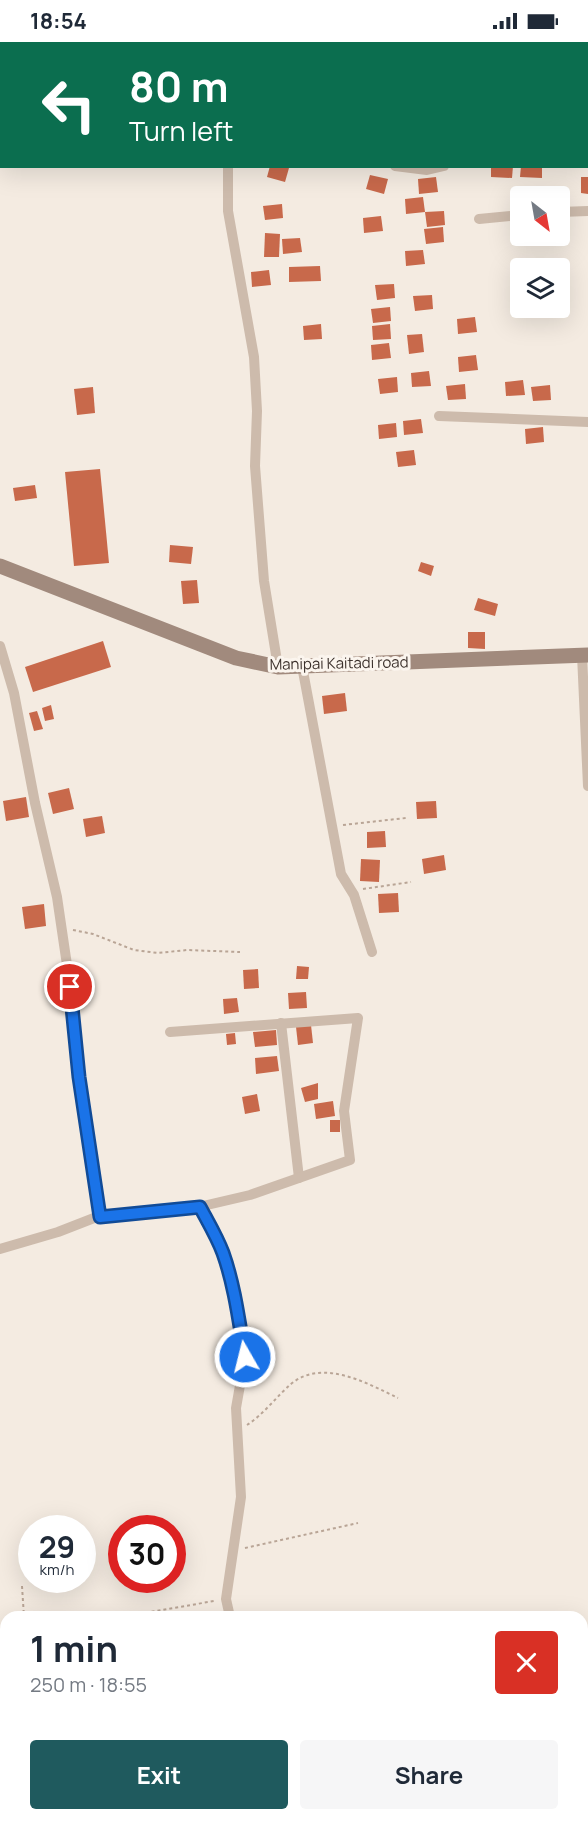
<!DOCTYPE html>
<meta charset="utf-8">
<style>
body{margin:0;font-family:Manrope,sans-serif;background:#f6f6f7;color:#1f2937;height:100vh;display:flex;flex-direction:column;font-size:22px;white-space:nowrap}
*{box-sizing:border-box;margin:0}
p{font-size:20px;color:#747a83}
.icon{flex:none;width:33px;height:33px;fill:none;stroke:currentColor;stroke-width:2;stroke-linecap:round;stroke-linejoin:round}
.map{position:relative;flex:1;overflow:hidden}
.sheet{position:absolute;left:0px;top:1569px;width:588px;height:210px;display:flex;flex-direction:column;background:#fff;border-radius:18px 18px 0 0;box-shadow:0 6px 24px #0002}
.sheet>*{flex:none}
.banner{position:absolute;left:0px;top:0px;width:588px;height:126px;box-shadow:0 6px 24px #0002;background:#0b6e4f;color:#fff;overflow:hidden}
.needle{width:39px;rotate:149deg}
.buttons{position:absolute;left:510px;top:144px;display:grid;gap:12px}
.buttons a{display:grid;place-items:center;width:60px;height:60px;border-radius:6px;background:#fff;box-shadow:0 6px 24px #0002;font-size:30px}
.speed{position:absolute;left:18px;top:1473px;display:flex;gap:12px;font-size:30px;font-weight:700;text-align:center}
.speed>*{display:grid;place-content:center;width:78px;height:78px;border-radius:50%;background:#fff;box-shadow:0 6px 24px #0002;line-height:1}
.speed small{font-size:15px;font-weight:400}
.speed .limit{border:9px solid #d22;background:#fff;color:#111}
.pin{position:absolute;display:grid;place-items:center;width:51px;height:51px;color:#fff;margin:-26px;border:3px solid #fff;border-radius:50%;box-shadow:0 2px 6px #0007}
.me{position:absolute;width:66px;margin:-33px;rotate:352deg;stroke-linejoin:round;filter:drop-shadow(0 0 4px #0008)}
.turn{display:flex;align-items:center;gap:21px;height:126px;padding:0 30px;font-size:27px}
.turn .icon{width:78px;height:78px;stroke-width:2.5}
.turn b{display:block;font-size:42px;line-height:51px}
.round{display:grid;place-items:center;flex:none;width:63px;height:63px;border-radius:6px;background:#f6f6f7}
.head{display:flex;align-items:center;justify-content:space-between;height:102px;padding:0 30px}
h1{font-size:36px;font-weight:700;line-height:45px}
.cta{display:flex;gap:12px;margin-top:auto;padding:12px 30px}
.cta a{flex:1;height:69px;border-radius:6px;background:#1f5a5e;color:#fff;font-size:24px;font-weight:700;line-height:69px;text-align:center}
.cta a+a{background:#f6f6f7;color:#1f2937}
.status{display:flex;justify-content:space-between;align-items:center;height:42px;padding:0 30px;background:#fff;direction:ltr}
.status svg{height:16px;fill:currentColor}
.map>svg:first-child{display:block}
</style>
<div class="status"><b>18:54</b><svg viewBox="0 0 49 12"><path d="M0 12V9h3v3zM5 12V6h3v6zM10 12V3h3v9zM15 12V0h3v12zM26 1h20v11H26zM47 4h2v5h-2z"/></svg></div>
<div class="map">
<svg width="588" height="1779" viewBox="0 0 588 1779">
<rect width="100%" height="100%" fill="#f4ebe1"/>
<!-- building -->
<g fill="#c8694b">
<path d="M270,124L289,126L285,140L267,135Z"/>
<path d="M491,124H513L512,136L491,135Z"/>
<path d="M521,124H542V136L520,135Z"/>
<path d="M370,133L388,137L384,152L366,147Z"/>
<path d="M436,135L438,150L419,152L418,137Z"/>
<path d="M581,135H588V152L581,151Z"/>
<path d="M423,155L425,170L406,172L405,157Z"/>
<path d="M282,162L283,176L265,178L263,164Z"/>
<path d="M444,169L445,183L427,185L425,170Z"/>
<path d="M381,174L383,189L364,191L363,176Z"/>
<path d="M443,185L444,200L426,202L424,187Z"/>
<path d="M265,191L280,192L279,215H264Z"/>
<path d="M300,196L302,210L283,212L282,197Z"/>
<path d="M423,208L425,222L406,224L405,209Z"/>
<path d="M320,224L321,239L289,240V225Z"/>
<path d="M269,228L271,243L252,245L251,230Z"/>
<path d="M394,242L395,256L377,258L375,243Z"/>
<path d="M432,253L433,267L415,269L413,254Z"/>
<path d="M390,265L391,279L373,281L371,267Z"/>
<path d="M475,275L477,290L458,292L457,277Z"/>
<path d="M321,282L322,297L304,298L303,284Z"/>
<path d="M390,282L391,297L373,298L372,284Z"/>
<path d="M422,292L424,310L409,312L407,293Z"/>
<path d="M389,301L391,316L372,318L371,303Z"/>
<path d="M476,313L478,328L459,330L458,315Z"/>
<path d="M429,329L431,344L412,345L411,331Z"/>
<path d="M397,335L398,350L380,352L378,337Z"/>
<path d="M523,338L525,353L506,354L505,340Z"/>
<path d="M465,342L466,357L448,358L446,344Z"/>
<path d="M550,343L551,358L533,359L531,345Z"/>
<path d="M93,345L95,371L77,373L74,347Z"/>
<path d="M421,377L423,391L404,393L403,379Z"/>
<path d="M396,381L397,395L379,397L378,383Z"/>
<path d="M543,385L544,400L526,402L525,387Z"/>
<path d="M414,408L416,423L398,425L396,410Z"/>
<path d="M100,427L109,521L74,524L65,430Z"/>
<path d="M35,443L37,456L15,459L13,446Z"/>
<path d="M170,503L193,505L191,522L169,520Z"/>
<path d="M421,520L434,524L431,534L418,529Z"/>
<path d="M197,538L199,561L183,562L181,539Z"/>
<path d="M478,556L498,562L495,574L474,568Z"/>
<path d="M468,590H485V607L468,606Z"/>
<path d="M103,599L111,625L33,650L25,625Z"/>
<path d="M345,651L347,669L324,672L322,654Z"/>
<path d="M51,663L54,677L45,679L42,666Z"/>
<path d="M37,669L43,687L34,689L29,671Z"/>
<path d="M69,746L74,767L53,772L48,751Z"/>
<path d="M26,755L29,775L6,779L3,759Z"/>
<path d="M436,759L437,776L417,777L416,760Z"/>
<path d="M102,774L105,791L86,795L83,777Z"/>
<path d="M385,789L386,805L367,806V790Z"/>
<path d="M444,813L446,828L424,832L422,817Z"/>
<path d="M361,817L380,818L379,840L360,839Z"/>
<path d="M398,851L399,870L379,871L378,852Z"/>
<path d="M44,862L46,884L25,887L22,865Z"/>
<path d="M297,924L309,925L308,937H296Z"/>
<path d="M258,927L259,946L244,947L243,928Z"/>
<path d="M306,950L307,966L289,967L288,951Z"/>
<path d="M237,956L239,970L224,972L223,957Z"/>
<path d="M311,983L313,1001L298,1003L296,985Z"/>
<path d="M276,988L277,1003L255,1005L253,990Z"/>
<path d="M235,991L236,1002L227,1003L226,992Z"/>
<path d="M277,1014L279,1029L256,1032L255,1016Z"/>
<path d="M318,1041V1057L305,1060L301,1046Z"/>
<path d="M257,1052L260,1069L245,1072L242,1055Z"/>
<path d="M333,1059L335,1074L316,1077L314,1062Z"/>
<rect x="330" y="1078" width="10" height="12"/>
</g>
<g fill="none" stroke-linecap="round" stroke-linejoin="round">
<!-- path -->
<g stroke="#b9a596" stroke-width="2" stroke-dasharray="3 3" stroke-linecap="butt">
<path d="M343,783L406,776"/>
<path d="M363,847L411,840"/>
<path d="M73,888L93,892L134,908L158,911L187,908L240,910"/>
<path d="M247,1383C263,1373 277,1354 291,1342C322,1316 367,1341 398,1356"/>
<path d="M245,1506L358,1481"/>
<path d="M22,1544L24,1575"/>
<path d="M122,1575L214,1559"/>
</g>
<!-- minor -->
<g stroke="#cdbbac" stroke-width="10">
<path d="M243,2V0"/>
<path d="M472,2V0"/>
<path d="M586,56H588"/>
<path d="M586,104H588"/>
<path d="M228,124V169L254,315L257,369L255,424L264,539L278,625"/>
<path d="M395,124L427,128L444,124"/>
<path d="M560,170L588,169"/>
<path d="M479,177L520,173"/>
<path d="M439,374L588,380"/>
<path d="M0,604L14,651L35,761L57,855L67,923L79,1035L100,1175"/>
<path d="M582,613L588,744"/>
<path d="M302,624L341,832L354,853L372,910"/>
<path d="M281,981L299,1136"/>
<path d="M200,1165L222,1209L236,1254L245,1315L236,1366L241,1455L226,1557L230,1575"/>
<path d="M0,1207L58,1190L94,1176L190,1167L250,1153L350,1118L344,1069L358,976L170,990"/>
<path d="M278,1773L280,1779"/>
</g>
<!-- secondary -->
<path stroke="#a18a7d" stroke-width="15" d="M0,524L236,616L278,625L588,613"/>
</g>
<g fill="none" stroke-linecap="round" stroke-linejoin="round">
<defs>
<path id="route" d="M70,945L79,1035L100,1175L200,1165C208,1180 217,1195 223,1211C235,1245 239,1280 245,1315"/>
</defs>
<!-- route casing -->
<use href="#route" stroke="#114b97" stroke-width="15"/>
<!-- route -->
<use href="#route" stroke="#1a73e8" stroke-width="10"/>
</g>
<g text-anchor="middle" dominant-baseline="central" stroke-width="6" stroke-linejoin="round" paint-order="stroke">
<!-- street labels -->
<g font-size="15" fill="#3b302b" stroke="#fbf5ee">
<text transform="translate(339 621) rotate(-1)">Manipai Kaitadi road</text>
</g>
</g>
</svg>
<div class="buttons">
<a><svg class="needle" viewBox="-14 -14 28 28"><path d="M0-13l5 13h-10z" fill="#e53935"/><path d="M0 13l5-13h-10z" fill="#747a83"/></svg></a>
<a><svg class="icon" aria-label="layers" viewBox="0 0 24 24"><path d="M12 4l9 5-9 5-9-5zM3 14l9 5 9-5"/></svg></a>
</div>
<div class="speed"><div>29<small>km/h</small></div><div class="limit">30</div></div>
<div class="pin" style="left:70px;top:945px;background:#d93025"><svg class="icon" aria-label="arrive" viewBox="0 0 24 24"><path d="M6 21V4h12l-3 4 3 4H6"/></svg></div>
<svg class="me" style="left:245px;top:1315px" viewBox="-20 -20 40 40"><circle r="17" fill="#1a73e8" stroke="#fff" stroke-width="3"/><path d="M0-11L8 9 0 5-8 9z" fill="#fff"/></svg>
<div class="banner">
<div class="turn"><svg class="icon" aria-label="left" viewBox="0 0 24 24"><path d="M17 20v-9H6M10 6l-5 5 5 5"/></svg><div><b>80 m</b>Turn left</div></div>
</div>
<section class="sheet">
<div class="head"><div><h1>1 min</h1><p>250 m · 18:55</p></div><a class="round" style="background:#d93025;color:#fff"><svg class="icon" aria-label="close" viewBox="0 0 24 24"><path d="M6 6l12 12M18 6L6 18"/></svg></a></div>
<div class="cta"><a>Exit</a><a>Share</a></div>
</section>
</div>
